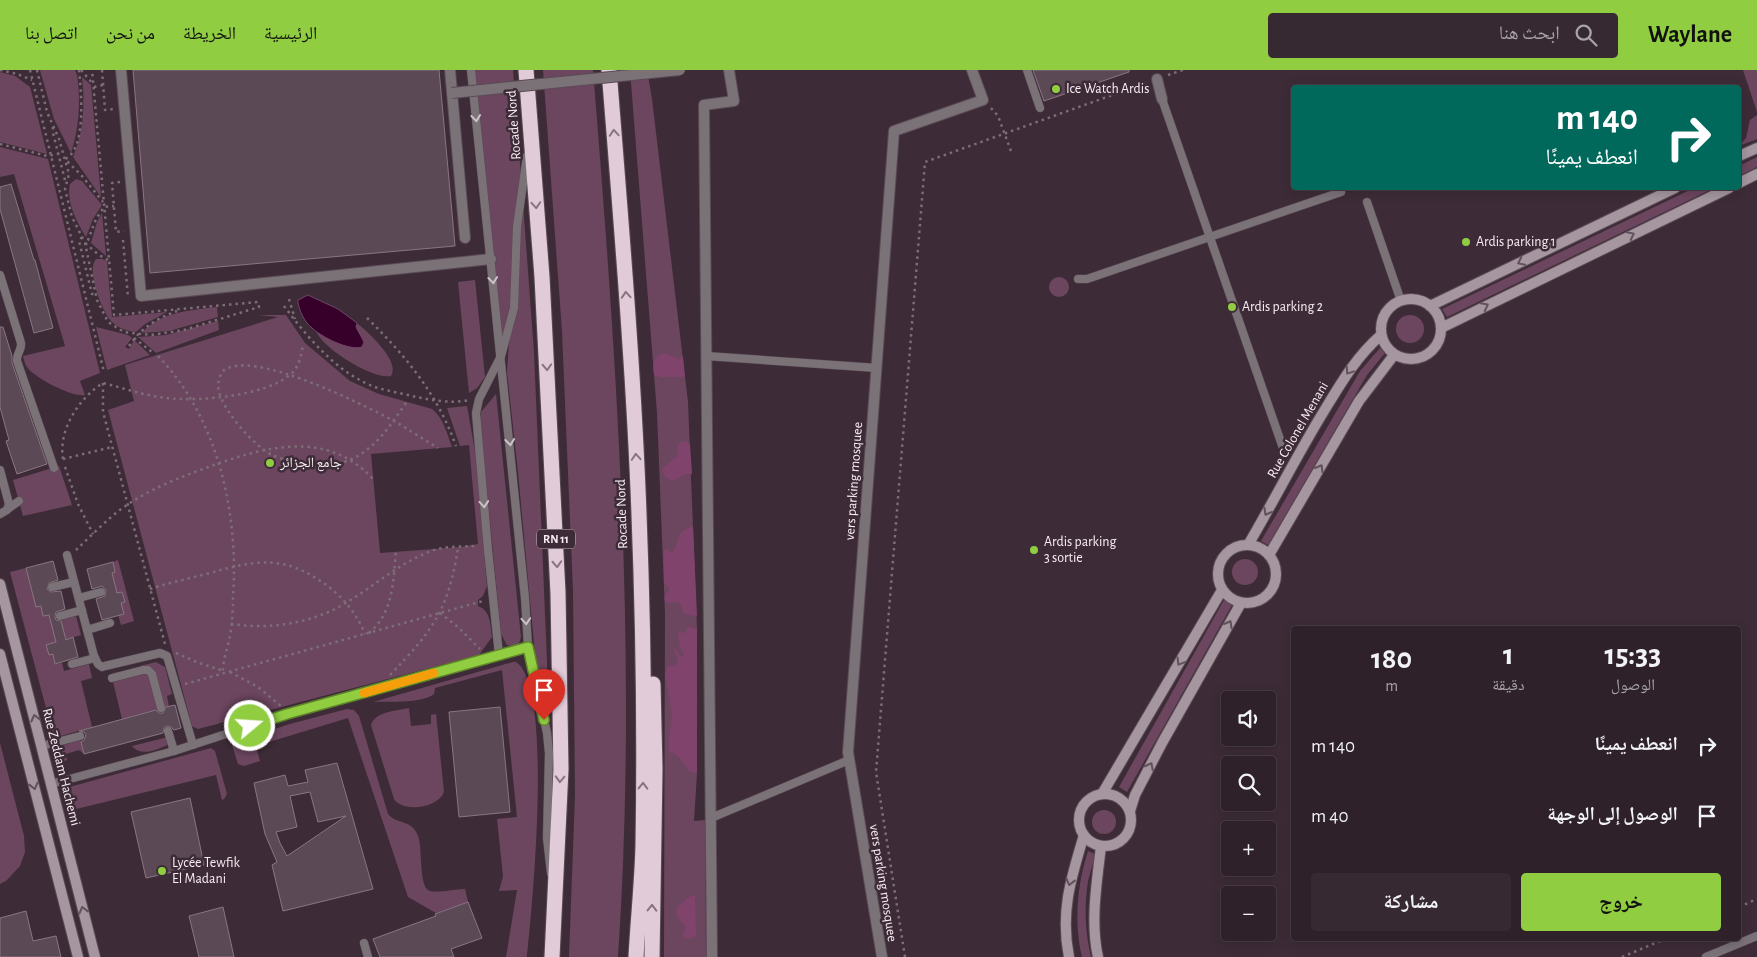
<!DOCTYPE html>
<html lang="ar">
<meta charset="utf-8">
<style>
body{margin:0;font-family:"Alegreya Sans","Noto Naskh Arabic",sans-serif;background:#362931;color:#f1f3f6;direction:rtl;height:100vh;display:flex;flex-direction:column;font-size:19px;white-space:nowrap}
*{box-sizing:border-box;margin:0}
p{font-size:16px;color:#a7a3a8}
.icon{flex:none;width:28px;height:28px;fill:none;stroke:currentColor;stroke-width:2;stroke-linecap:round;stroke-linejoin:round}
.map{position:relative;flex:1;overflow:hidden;direction:ltr}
.panel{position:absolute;left:1291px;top:556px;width:450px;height:315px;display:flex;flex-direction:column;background:#2e2129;border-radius:5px;box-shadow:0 2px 12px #0003,0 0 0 1px #493e46;direction:rtl}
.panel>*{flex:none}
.banner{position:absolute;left:1291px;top:15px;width:450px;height:105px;border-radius:5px;box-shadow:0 2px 12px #0003,0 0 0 1px #493e46;direction:rtl;background:#00695c;color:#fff;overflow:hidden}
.tools{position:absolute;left:1221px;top:621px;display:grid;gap:10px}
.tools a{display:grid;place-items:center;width:55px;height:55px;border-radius:5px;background:#2e2129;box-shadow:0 2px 12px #0003,0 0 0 1px #493e46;font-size:25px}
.pin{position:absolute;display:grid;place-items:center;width:42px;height:42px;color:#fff;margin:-51px -21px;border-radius:50% 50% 50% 0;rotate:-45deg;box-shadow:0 0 5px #0007}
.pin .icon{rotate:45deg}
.me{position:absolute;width:55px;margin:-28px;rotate:72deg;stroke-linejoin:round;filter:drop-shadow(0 0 4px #0008)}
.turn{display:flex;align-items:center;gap:18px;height:105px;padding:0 20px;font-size:22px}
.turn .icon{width:65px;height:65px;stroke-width:2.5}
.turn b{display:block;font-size:35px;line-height:42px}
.eta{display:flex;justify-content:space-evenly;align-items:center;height:85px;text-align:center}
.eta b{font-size:30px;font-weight:700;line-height:35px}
.button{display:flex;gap:10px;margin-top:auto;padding:10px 20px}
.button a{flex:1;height:58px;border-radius:5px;background:#90cd41;color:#111;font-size:20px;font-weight:700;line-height:58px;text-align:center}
.button a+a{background:#362931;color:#f1f3f6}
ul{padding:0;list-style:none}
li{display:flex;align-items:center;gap:15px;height:70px;padding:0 20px}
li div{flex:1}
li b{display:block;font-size:19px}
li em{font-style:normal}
header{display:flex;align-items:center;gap:30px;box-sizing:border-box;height:70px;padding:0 25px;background:#90cd41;color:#111}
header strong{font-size:24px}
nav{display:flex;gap:28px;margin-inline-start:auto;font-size:18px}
.search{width:350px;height:45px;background:#362931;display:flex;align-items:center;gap:12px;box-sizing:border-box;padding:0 18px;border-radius:5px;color:#a7a3a8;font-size:19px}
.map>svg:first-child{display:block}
</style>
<header>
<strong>Waylane</strong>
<div class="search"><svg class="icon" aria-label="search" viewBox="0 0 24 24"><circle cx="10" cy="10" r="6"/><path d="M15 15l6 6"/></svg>ابحث هنا</div>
<nav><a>الرئيسية</a><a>الخريطة</a><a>من نحن</a><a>اتصل بنا</a></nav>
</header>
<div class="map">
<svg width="1757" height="887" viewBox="0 0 1757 887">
<rect width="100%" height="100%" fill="#3d2c37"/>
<!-- green -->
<g fill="#6c465f">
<path d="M40,0H75L77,5C81,30 79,59 71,83L54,49Z"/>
<path d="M471,0H513L534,282L547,592V616H545L541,614L535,584L518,402L507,302L510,258L501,286Z"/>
<path d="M543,0H593C617,295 638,592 618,887H569L575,725L573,521L562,261Z"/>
<path d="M630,0H647L652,29L688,332L697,559V703L694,751L705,750L706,887H664L665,543L657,343Z"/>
<path d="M1743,0H1757V42Z"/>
<path d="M0,2L15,6L30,17L47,84L0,72Z"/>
<path d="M82,7L91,15L101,127L73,87C84,61 85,34 82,7Z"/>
<path d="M1757,45V69L1739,76L1746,68L1750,50Z"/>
<path d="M0,77L48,89L100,303L80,311L85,325C73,328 33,307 27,297C25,295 24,289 23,286L65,276L14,104L0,107Z"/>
<path d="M1757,87V97L1739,106V96Z"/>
<path d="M76,109L82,111L102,135L93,149L86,167C77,152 66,132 70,114Z"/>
<path d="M1694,118H1714L1447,247L1442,239Z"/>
<path d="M102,143L106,186L91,173L97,152Z"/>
<path d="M96,189H102L107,191L112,247L167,242L145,254L136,262C126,261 118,258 111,251C102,241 86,200 96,189Z"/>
<circle cx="1059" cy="217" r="10"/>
<path d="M475,210L485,307L477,318L469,323L458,212Z"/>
<path d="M217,237L218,247L169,261L142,263C159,242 192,240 217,237Z"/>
<path d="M258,245H286L305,273L350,311L379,324L432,339C443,347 447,364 452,377L371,384L380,483L461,477L478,474L469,375L460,376L447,338L467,336L476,387L487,516L483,526L478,530V536C491,541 490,554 492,567L479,585L198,659L192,656L108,340L134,331L125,295L278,247Z"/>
<circle cx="1410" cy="259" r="14"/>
<path d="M218,251L219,260L156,283L138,267L166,265Z"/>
<path d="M358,254C368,262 401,292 391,306C373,310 322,278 316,261L340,274L364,272L355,257Z"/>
<path d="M96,257L128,265L132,268L125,277L129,279L134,270L150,285L107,300Z"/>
<path d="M1380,278L1385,283L1367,305L1268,475L1261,471L1360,301Z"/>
<path d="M496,324L521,567L519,573L514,576L507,575L501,564L481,361V342Z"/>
<path d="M59,396L72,435L23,446L13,410Z"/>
<circle cx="1245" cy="502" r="13"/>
<path d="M118,490L134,551L121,555L118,545L121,533L125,532L122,522L112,525V503L115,502L113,492Z"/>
<path d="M26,498L36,537L41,536L43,546L49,545L51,553L76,546L81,565L46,575L49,585L53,584L55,594L62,593L64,601L89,594L92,608L81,611L92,657L54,668L10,502Z"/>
<path d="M1224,530L1232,535L1127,722L1119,717Z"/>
<path d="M156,592L165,597L172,624L167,626L169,637L164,638L147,597L140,596Z"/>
<path d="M513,592H516C554,616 532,841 527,887H506L517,820L499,821L503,806L497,749L517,747L502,600L435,618L434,624C421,634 389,631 373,632Z"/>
<path d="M145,604L149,607L158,639L122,649L113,612Z"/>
<path d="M409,638L411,656L431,654V645L436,644L444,722C438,738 403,743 394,729L371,655C376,641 396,641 409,638Z"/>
<path d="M347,639L354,640L359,646L388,744C397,755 412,749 418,766C423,777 418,818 430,821C441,823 454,819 465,819L468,832L436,843L408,827L348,648L256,676L260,691L244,696L238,694L232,675L234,672L290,654Z"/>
<path d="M168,667L167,675C157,680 141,687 132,676Z"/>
<path d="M81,670L84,684L79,680L66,684L67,690L60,693L56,677Z"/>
<path d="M0,673L24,766L25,782L20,796L6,811L0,814Z"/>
<path d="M211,678L215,681L227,724L224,729L222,730L216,705L72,740L66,718Z"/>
<circle cx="1104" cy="752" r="12"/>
<path d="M1088,781L1095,784C1094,793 1090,802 1088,811C1084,837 1085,862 1091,887H1082C1074,852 1077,815 1088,781Z"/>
</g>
<!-- forest -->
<g fill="#7f436c">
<path d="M665,283L678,289L683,286L685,307H661L654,305C653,293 652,287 665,283Z"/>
<path d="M686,371L690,374L692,404H686L673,411C668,409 663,406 662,399L678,385L677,378L680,372Z"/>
<path d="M693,456L697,546L684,544L680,534L677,532L669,533L665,532C664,526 665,523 670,520L664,512V481L667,479L670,482H673C682,467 673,464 693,456Z"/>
<path d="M688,557L697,559V703L689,701C684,694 679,684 670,682L668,677L672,644L665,603L667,597L676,595L678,589L674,580L675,577L681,587L684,585L680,578L678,564L679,562L685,563Z"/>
<path d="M691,826H695L696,866L689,869L684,868L683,864L686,857L679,849L676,842L679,835Z"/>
</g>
<!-- water -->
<path fill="#37002a" stroke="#714767" d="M308,225L338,239L357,253L356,257L364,272L362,277C349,281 321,267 311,257C304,251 300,242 298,233V230Z"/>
<!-- building -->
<g fill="#5b4955" stroke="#8a7683" fill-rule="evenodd">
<path d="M133,0H439L455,176L150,203Z"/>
<path d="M1033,0H1129V2L1044,31Z"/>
<path d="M11,114L34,190H35L53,258L34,263L0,139V117Z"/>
<path d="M0,257H3L12,286V293L47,394L17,404L6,371L9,370L0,337Z"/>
<path d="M53,491L58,510L49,513L47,519L51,522L61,521L65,539L56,542L55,547L56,550L61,551L66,570L73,567L78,587L55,594L53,584L49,585L46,575L56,572L49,545L43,546L41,536L36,537L26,498Z"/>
<path d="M113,492L115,502L112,503L117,523L122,522L125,532L121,533L124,544L102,550L96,529L105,526L106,520L102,516L92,519L87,499Z"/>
<path d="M175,635L181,658L174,660L171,657L167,656L164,658L163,663L84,684L81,672L84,670L86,665L84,662L79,661L156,640L159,643H163L166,637Z"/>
<path d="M500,637L510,742L459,747L449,642Z"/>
<path d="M337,693L373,819L283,841L272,795L277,792L265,764L254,713L285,705L288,716L308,712L305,700ZM310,722L318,752L346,746L287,786L280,773L276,762L297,757L290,726Z"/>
<path d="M190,728L204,795L146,808L131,742Z"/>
<path d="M468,832L482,868L451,879L454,887H380L373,869L425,850L436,846L435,844Z"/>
<path d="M223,837L234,887H199L189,846Z"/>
<path d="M26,841L33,871L56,866L61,887H0V848Z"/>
</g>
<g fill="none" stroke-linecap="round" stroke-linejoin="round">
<defs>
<g id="lane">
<path d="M471,0L525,528L528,577L547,663L549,683L547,768L551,803"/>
<path d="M1027,0L1040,38"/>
<path d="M1162,29L1283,378"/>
<path d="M1367,132L1401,231"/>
<path d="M0,205L21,273C22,280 16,284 17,291L54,398"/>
<path d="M1078,209H1087L1341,122"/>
<path d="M706,286L877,298"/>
<path d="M0,400L9,434L7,440L0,444"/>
<path d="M9,438L19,431"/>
<path d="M67,485L94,586L98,594L102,597L105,596L160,583L167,586L193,675"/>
<path d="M52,517L74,512"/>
<path d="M79,528L101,522"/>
<path d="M60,546L82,540"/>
<path d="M87,560L110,553"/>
<path d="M499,585L488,480L476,343L479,329L501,286L514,238L517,156L527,86"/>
<path d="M72,594L95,588"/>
<path d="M112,608L143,600H148L152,604L161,638"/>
<path d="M168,661L174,681"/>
<path d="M42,676L80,666"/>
<path d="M51,714L174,681L287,644L528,577"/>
<path d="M711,748L849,690"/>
<path d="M364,873L368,887"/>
<path d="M1706,887L1757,866"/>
</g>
<g id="street">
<path d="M121,0L141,226L491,189"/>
<path d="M450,0L465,168"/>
<path d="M1157,9L1162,29"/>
<path d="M712,887L704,35L734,31L729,0"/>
<path d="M882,887L848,682L894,61L983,30L972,0"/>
</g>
<g id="secondary">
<path d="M1739,86L1757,78"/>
<path d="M1739,113L1757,104"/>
<circle cx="1411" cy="259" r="30"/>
<path d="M1430,236L1675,118"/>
<path d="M1441,258L1729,118"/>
<circle cx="1247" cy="504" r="29"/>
<path d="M1248,475C1274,431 1297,385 1324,341C1341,313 1356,287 1381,265"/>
<path d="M1269,485L1359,331L1394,285"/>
<path d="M0,514L95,887"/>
<path d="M0,584L78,887"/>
<circle cx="1105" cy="750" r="26"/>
<path d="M1102,724L1222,520"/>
<path d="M1130,741L1135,725L1162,673L1241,533"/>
<path d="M1069,887C1060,842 1071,808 1084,765"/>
<path d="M1098,887C1090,851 1097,812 1101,776"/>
</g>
<g id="highway">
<path d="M526,0L542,207L558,523L561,699L552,887"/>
<path d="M609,0C620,139 632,279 638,419C643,537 645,657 643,776C642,813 638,850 636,887"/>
<path d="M652,887L655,699L653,614"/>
</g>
</defs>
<!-- lane casing -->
<use href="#lane" stroke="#5b4b55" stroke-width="9"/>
<!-- street casing -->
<use href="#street" stroke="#5b4b55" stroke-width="12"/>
<!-- secondary casing -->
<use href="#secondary" stroke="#5b4b55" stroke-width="12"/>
<!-- highway casing -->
<use href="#highway" stroke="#5b4b55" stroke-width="17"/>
<!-- path -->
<g stroke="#7d6d77" stroke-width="2.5" stroke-dasharray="2.5 4" stroke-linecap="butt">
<path d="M0,0L17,4L32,10"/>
<path d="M30,0L104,302"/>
<path d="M37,0L47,42L59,69L69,104L65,119L72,147L85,173L97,230L108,252L124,262L151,265L184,260L259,237L258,232L114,245L92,0"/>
<path d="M79,0C81,20 87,79 65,89L82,106L103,132"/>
<path d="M81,0L93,14"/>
<path d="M102,0L105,40L114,39"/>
<path d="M1168,5L1183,0"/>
<path d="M94,17L103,15"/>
<path d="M991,38L998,46L1011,81"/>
<path d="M53,57V63L66,114"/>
<path d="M0,74L47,86L58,84"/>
<path d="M120,112L112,113L116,162L124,161"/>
<path d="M82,167L79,171L92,224H96"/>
<path d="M123,170L128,227H129"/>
<path d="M108,190L99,185L85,173L88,170L96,149L104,137L114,136"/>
<path d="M289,229L295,249"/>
<path d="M284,236C308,268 337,303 375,317C387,321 400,323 412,326C430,330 451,334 469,330"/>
<path d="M367,248C406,286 438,325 456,376"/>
<path d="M134,268L152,282"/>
<path d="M129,276C142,257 156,249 177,241"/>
<path d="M158,286C218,348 239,443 233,528C233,540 232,553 230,566C228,577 222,592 223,603"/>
<path d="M103,313V342L165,574"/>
<path d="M406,333C389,357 374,382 344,392C325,399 290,393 272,385C254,376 223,341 219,321C217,314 219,308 222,302C247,276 364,335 392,350L396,352L438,378"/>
<path d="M63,389C58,360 79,328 103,313C124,318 145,326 167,328C198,332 268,326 292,303C299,296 301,286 303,275"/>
<path d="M63,389L112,377"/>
<path d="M65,397L78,434L93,464"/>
<path d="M76,480C91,466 107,449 124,437C148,420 176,409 203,399C260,378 325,357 373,409"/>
<path d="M150,519C168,513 187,509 206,504C254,491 281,483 325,514C343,527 357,544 365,564"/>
<path d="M440,543L459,558L480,579"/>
<path d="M231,554C271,560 315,553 349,531C377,514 402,491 434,480C446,476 460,477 472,476L477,477"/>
<path d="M369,563C394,542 393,511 396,481"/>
<path d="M176,583L199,593L224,601"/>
<path d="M230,602L258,617L281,636"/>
<path d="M390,605C433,560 448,541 458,478"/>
<path d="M185,614L483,531"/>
<path d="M1739,837L1757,829"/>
<path d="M905,887L876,702L925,92L1146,13"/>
<path d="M1622,887L1665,869"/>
</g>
<!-- lane -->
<use href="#lane" stroke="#7b7278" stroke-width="8"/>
<!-- street -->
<use href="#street" stroke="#7b7278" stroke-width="10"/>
<!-- secondary -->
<use href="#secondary" stroke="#a5969f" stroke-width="10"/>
<!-- highway -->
<use href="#highway" stroke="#e2cbd9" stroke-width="15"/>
<defs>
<path id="street-bridge" d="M452,23L680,0"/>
</defs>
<!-- street-bridge casing -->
<use href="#street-bridge" stroke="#5b4b55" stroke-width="12" stroke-linecap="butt"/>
<!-- street-bridge -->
<use href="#street-bridge" stroke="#7b7278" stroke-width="10"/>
</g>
<!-- one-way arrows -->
<defs><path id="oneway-chevron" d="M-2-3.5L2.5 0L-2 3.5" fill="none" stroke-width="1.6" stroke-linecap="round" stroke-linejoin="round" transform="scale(1.25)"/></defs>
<g stroke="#cdc2c9">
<use href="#oneway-chevron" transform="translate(476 48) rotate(84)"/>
<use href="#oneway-chevron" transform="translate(493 210) rotate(84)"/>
<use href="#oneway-chevron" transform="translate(510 372) rotate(84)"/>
<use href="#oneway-chevron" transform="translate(484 434) rotate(85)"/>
<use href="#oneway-chevron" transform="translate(526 551) rotate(86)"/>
</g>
<g stroke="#877480">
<use href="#oneway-chevron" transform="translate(614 63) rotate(-94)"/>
<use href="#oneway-chevron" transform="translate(536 135) rotate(86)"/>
<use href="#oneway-chevron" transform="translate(626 225) rotate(-94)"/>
<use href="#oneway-chevron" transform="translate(547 297) rotate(87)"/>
<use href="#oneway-chevron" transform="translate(636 387) rotate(-94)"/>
<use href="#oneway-chevron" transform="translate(557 494) rotate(87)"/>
<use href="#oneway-chevron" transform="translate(560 709) rotate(92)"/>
<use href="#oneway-chevron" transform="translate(643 716) rotate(-89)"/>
<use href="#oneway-chevron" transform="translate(652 838) rotate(-89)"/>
</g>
<g stroke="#61515b">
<use href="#oneway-chevron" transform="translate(1631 165) rotate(-26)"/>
<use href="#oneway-chevron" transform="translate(1521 192) rotate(154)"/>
<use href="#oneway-chevron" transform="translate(1485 236) rotate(-27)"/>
<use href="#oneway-chevron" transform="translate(1349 301) rotate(124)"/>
<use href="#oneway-chevron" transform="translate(1320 398) rotate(-60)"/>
<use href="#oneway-chevron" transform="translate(1267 442) rotate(119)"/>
<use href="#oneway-chevron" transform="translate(1229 554) rotate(-60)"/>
<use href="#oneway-chevron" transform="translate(1180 592) rotate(121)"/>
<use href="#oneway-chevron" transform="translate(35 648) rotate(-104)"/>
<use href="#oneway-chevron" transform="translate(1150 696) rotate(-63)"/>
<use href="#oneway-chevron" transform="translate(34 716) rotate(76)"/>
<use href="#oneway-chevron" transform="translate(1070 812) rotate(104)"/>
<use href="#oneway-chevron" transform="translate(83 840) rotate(-104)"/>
</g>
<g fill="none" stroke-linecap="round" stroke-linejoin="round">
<defs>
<path id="route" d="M250,656L287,644L528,577L544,650"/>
</defs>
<!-- route casing -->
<use href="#route" stroke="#5e852a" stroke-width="12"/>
<!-- route -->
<use href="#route" stroke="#90cd41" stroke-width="9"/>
<!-- slow -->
<path stroke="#f59e0b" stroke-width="9" d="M364,623L434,603"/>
</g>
<!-- markers -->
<g fill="#90cd41" stroke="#3d2c37" stroke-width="2">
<circle cx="1056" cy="19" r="5"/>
<circle cx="1466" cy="172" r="5"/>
<circle cx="1232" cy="237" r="5"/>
<circle cx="270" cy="393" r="5"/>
<circle cx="1034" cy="480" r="5"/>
<circle cx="162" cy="801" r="5"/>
</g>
<g text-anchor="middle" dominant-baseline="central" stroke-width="5" stroke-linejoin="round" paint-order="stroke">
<!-- shield labels -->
<rect fill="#3d2c37" stroke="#c1b3bb" stroke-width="1" x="537" y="459.5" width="38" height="19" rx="4"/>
<g font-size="12" font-weight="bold" fill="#f9edf4">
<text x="556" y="469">RN 11</text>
</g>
<!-- poi labels -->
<g font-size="14" fill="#f9edf4" stroke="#3d2c37" text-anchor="start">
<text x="1066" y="19">Ice Watch Ardis</text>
<text x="1476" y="172">Ardis parking 1</text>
<text x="1242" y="237">Ardis parking 2</text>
<text x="280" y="393">جامع الجزائر</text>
<text x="1044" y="472">Ardis parking<tspan x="1044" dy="16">3 sortie</tspan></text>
<text x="172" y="793">Lycée Tewfik<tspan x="172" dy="16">El Madani</tspan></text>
</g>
<!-- street labels -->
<g font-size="14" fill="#f9edf4" stroke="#3d2c37">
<text transform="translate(514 55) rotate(-94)">Rocade Nord</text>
<text transform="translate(1298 360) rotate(-60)">Rue Colonel Menani</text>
<text transform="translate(854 411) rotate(-86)">vers parking mosquee</text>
<text transform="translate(622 444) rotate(-92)">Rocade Nord</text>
<text transform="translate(61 697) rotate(76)">Rue Zeddam Hachemi</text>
<text transform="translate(883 813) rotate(81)">vers parking mosquee</text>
</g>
</g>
</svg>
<div class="tools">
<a><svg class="icon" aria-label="sound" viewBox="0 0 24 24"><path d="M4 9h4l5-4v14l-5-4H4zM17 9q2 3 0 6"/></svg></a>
<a><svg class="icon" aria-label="search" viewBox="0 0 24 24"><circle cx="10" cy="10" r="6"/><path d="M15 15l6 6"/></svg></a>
<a>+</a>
<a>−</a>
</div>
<div class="pin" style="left:544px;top:650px;background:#d93025"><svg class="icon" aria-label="arrive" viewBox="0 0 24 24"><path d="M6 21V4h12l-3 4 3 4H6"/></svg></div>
<svg class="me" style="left:250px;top:656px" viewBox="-20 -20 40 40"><circle r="17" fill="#90cd41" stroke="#fff" stroke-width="3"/><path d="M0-11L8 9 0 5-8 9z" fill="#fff"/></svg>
<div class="banner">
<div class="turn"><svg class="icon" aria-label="right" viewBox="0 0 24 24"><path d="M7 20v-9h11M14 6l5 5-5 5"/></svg><div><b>140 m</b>انعطف يمينًا</div></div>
</div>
<section class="panel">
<div class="eta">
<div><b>15:33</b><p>الوصول</p></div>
<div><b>1</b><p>دقيقة</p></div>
<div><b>180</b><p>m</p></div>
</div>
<ul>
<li><svg class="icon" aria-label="right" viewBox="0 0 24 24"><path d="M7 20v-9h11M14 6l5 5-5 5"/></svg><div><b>انعطف يمينًا</b></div><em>140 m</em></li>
<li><svg class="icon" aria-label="arrive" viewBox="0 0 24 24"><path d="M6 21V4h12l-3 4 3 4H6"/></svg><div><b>الوصول إلى الوجهة</b></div><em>40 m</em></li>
</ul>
<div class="button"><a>خروج</a><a>مشاركة</a></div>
</section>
</div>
